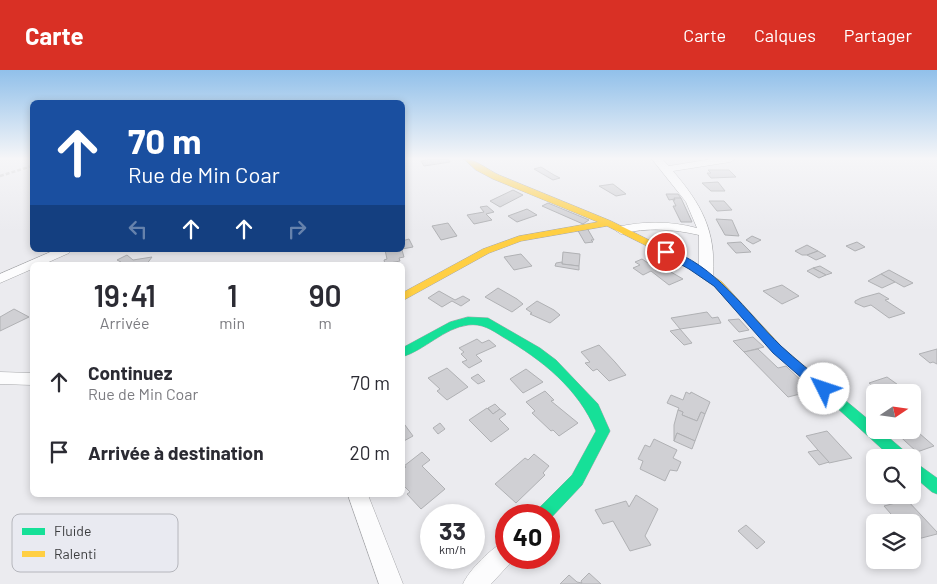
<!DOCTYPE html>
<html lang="fr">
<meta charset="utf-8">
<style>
body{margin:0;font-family:Barlow,sans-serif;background:#f7f7f7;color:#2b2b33;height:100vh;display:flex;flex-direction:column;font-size:19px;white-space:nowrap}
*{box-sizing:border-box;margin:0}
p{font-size:16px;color:#7c7c81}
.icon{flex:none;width:28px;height:28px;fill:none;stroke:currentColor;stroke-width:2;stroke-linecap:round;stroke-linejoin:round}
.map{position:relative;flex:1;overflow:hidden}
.panel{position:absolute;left:30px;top:192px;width:375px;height:235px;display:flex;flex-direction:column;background:#fff;border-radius:8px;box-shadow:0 2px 8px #0003}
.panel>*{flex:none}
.guide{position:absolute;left:30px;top:30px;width:375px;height:152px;border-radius:8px;box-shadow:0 2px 8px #0003;background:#1a4fa0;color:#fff;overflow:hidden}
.needle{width:32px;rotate:77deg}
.buttons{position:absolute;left:866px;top:314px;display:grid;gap:10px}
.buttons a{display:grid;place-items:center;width:55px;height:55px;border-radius:8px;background:#fff;box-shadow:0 2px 8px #0003;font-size:25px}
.speed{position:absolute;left:420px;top:434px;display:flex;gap:10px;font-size:25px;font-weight:700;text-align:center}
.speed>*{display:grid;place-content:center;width:65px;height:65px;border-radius:50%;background:#fff;box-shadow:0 2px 8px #0003;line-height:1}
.speed small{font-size:12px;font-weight:400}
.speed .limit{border:8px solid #d22;background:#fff;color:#111}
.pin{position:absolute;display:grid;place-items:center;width:42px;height:42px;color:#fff;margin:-21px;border:2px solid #fff;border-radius:50%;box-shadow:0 1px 5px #0007}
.me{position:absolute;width:55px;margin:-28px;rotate:311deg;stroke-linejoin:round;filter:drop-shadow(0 0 4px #0008)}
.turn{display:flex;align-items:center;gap:18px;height:105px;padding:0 15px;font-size:22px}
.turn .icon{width:65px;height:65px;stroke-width:2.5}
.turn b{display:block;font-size:35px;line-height:42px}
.lanes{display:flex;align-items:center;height:48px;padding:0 15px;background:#0003;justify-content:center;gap:25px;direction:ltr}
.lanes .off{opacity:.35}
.eta{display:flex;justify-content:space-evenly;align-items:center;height:85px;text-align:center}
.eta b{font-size:30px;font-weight:600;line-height:35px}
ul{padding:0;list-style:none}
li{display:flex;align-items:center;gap:15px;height:70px;padding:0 15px}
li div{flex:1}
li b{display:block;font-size:19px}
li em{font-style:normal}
header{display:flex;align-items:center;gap:30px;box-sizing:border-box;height:70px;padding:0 25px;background:#d93025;color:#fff}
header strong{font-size:24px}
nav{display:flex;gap:28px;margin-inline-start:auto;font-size:18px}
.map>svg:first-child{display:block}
</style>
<header>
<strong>Carte</strong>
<nav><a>Carte</a><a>Calques</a><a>Partager</a></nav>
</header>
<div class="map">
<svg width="937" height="514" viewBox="0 0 937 514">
<rect width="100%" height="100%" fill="#ebebef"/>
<!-- building -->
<g fill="#d0d0d4" stroke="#b0b1b4">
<path d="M431,89H448L450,92L424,96L421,91Z"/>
<path d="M541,97L554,105L560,108L553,110L534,99Z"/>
<path d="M708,100H729L736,107L711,108L707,103H711Z"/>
<path d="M718,112L725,121H711L702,113Z"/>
<path d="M613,114L626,124L616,126L599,116Z"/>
<path d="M513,120L523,125L500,137L490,131Z"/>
<path d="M666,124H678L681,128L669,130Z"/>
<path d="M674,128H681L692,152H681L673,136H676L673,130H675Z"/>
<path d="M709,131H724L732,140L717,141Z"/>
<path d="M548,133L589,150L583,154L542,136Z"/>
<path d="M487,136L494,142L486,144L492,150L474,154L467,145L484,142L480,137Z"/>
<path d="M527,139L537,145L517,152L508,146Z"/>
<path d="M716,149L732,150L739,166L725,165Z"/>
<path d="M448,153L457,166L441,170L432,156Z"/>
<path d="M587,158L594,170H591L593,172L585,173L577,159Z"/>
<path d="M752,166L761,170L753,174L746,170Z"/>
<path d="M409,169L413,177L402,179V171Z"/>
<path d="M741,172L751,182L736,183L727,173Z"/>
<path d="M857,172L865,177L855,181L846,176Z"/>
<path d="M807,175L818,181L807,185H802L795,181Z"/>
<path d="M385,180H402L404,187L399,188L400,191L385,194L384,190L387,189Z"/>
<path d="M818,181L826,186L816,190L807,185Z"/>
<path d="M563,182L580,184L579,196L562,194Z"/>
<path d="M521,184L532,196L514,200L504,187Z"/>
<path d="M127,185L133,190L152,187L146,195H116L121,192L117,190Z"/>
<path d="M642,189L648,193L657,189L668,196L664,198L683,209L669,215L651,201L643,205L633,198L640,195L635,192Z"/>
<path d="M562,192V194L579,196V200L555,196L556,193Z"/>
<path d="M820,196L832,203L826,205L813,198Z"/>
<path d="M813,198L826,205L819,208L807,201Z"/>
<path d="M889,200L913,213L904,217L881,204Z"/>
<path d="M881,204L895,212L882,218L868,211Z"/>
<path d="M782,215L799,226L782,234L763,221Z"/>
<path d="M498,218L517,229L523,234L512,242L485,227Z"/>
<path d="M439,221L455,230L463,226L470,230L461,236L452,231L442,237L428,228Z"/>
<path d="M879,223L889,229L885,230L905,243L889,248L871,235L864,237L855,233V231L861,228Z"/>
<path d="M537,231L554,240L560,245L550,253L530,244L532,243L526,239Z"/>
<path d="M14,239L29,247L0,261V247Z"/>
<path d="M707,242L712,248L718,247L721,253L680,259L671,248Z"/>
<path d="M739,249L749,260L739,262L728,250Z"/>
<path d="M680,259L692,273L684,275L670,261Z"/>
<path d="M753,267L764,277L744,282L733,271Z"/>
<path d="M477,269L482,273L489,270L496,276L476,285L482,291L469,298L462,292L467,290L461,284L464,282L459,278Z"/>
<path d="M599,275L615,292L626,305L609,311L597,299L593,301L585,293L590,292L581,282Z"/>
<path d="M758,279L778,298L786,296L812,321L788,327L744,282Z"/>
<path d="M937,279V294L933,292L930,293L919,284Z"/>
<path d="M447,298L468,317L447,330L437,321L440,319L428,308Z"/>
<path d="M526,299L543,312L523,323L510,309Z"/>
<path d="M478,304L485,311L478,314L471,308Z"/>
<path d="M887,307L908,322H880L869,313Z"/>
<path d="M545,321L554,330L551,331L578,353L559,366L553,360L551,361L532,343L535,341L526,332Z"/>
<path d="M686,322L690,324L691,322L710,332L705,344L701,342L697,351L682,345L683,342L678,340L679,338L667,333L671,325L683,330Z"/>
<path d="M495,334L500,339L493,344L488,338Z"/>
<path d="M487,338L493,344L500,339L506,344L499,349L509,359L491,372L469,350Z"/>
<path d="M678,340L683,342L682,345L697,351L701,342L705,344L695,371L677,363L674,371V355Z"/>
<path d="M402,351L413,366L402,372Z"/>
<path d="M440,353L445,359L438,364L433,358Z"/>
<path d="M912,357L934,376L917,382L893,360H912Z"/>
<path d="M827,361L852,388L829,393L806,366Z"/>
<path d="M677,363L695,371L692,379L674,371Z"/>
<path d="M654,369L677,380L673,388L681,392L677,401L670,400L665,411L640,399L643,391L638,389L645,375L650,377Z"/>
<path d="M818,380L829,392L819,395L808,382Z"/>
<path d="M422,382L430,390L422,396L445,419L421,439L407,424L410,422L402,414V400L406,397L404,396Z"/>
<path d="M534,384L549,396L543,403L545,405L516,433L495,414L525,388L528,390Z"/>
<path d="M636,425L658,439L645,466L651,475L630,481L613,451L603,454L595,440L626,431L629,437Z"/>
<path d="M907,430L937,462V464L914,470L912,452H898L884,436Z"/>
<path d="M454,437L463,445H445Z"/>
<path d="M474,453L483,466L474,475Z"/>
<path d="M746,455L765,472L757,479L738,461Z"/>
<path d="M589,503L601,514H560L569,505L577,512L582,513L581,511Z"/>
</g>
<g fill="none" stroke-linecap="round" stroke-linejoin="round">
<defs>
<g id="street">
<path d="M652,89H662L669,96L712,89H735L730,92L673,101C701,134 716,160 713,205L711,208L706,209L699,205V165C673,159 647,157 621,164L615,160L617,157C644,151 670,151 697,158L686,132Z"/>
<path d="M55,180H71L69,183L42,195H32V199L0,213V204Z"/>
<path d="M0,302L32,303V315L0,314Z"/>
<path d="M348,425H368L403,514H379Z"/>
<path d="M506,471V488H515L491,514H463C469,500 492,477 506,471Z"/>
</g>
<g id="fast">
<path d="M468,247L488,248L540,278L556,290L598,334L610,361L582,415L549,450V445H535L537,440L572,405L596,361C578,318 542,290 503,267C492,260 482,253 468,255C444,258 425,280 402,287V278L450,252Z"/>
<path d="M818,309L822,311L875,355V360H880L908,384L910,388H892L814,317L812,314L814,311Z"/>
<path d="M912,390L937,408V424L932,422L912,405Z"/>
</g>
<path id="slow" d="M464,89C476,89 488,100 499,105L611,151L687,189L722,212L782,277L822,311L824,314L822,317H814L774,283L714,216L681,193L607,156L521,171L489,183L402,231V223L483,179L519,166L598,152L493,109L476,100Z"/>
</defs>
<!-- street casing -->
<use href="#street" stroke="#a6a7aa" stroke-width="1"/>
<!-- fast casing -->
<use href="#fast" stroke="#a6a7aa" stroke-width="1"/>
<!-- slow casing -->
<use href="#slow" stroke="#a6a7aa" stroke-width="1"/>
<!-- path -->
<path stroke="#ccc" stroke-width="2.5" stroke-dasharray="4 2" stroke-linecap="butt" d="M0,106L32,96"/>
<!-- street -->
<use href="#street" fill="#fcfcfd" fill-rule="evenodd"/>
<!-- fast -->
<use href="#fast" fill="#16e098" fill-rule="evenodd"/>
<!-- slow -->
<use href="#slow" fill="#ffcf43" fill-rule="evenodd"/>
</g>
<!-- sky -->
<linearGradient id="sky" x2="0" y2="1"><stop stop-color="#91c0ea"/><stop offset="0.55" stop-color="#f6f6f8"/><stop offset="1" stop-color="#f6f6f8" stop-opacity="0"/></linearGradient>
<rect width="937" height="161" fill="url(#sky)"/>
<!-- route -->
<path fill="#1a73e8" stroke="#114b97" d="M666,179C714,193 747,243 781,276C796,290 813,303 828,316L830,319L828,323H819L773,283L714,216L689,199L662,184L661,182Z"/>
<!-- legend -->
<rect x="12" y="444" width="166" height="58" rx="8" fill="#e9eaf1" stroke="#b5b6bc" stroke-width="1"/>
<rect x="22" y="458" width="23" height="7" fill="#16e098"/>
<rect x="22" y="481" width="23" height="6" fill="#ffcf43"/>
<g font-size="14" fill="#3c3d3f">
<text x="54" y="466">Fluide</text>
<text x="54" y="489">Ralenti</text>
</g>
</svg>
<div class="buttons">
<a><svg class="needle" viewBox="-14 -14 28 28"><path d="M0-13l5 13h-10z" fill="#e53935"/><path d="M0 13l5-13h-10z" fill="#7c7c81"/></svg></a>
<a><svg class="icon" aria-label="search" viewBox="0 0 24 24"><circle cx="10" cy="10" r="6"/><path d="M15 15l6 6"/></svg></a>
<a><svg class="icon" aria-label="layers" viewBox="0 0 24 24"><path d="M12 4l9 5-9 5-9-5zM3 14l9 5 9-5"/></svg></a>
</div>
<div class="speed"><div>33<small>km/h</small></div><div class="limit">40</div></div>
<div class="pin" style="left:666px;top:182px;background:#d93025"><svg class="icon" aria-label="arrive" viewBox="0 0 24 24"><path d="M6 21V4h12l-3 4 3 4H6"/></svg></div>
<svg class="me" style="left:824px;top:319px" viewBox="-20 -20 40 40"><circle r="19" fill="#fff"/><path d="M0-13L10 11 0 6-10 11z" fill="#1a73e8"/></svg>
<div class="guide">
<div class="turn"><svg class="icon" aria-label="ahead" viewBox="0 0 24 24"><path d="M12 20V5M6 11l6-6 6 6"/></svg><div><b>70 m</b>Rue de Min Coar</div></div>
<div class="lanes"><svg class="icon off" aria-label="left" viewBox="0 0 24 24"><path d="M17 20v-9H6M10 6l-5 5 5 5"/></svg><svg class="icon" aria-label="ahead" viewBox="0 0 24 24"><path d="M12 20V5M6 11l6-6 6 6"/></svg><svg class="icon" aria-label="ahead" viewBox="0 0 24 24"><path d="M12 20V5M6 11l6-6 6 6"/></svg><svg class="icon off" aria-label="right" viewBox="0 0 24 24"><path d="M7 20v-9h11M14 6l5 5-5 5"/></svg></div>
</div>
<section class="panel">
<div class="eta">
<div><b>19:41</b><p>Arrivée</p></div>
<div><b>1</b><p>min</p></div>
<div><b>90</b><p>m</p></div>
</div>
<ul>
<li><svg class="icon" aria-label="ahead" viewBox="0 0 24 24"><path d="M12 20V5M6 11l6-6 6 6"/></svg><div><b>Continuez</b><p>Rue de Min Coar</p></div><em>70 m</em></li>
<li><svg class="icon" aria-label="arrive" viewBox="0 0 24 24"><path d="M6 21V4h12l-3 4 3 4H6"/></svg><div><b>Arrivée à destination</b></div><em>20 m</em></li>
</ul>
</section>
</div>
